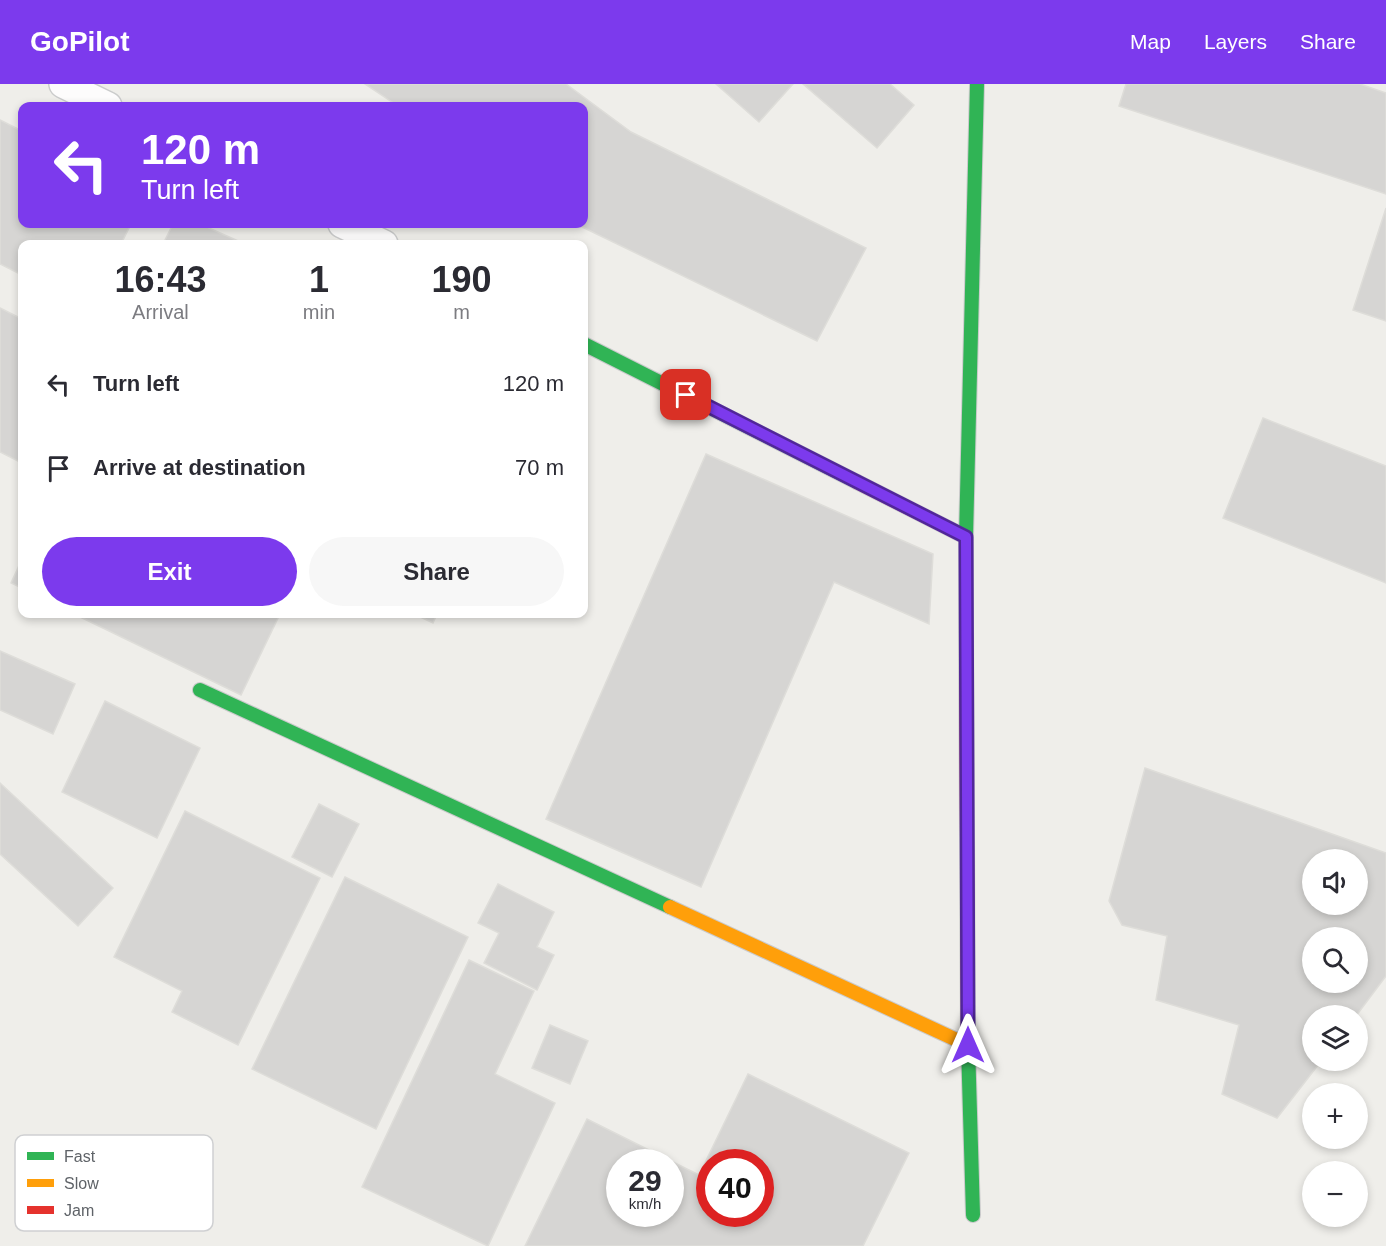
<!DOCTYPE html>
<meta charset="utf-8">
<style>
body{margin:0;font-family:Arial,sans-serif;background:#f7f7f7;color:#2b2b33;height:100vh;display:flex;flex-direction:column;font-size:22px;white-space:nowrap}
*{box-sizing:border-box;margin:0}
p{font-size:20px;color:#7c7c81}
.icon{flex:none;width:33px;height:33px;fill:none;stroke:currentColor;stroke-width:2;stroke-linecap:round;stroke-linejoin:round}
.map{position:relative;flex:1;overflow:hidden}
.sheet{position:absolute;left:18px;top:156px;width:570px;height:378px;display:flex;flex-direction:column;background:#fff;border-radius:12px;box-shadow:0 3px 9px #0003}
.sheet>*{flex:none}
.top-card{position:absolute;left:18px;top:18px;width:570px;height:126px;border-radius:12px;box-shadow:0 3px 9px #0003;background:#7c3aed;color:#fff;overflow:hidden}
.tools{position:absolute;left:1302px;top:765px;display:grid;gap:12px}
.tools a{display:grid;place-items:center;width:66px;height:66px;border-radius:50%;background:#fff;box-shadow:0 3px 9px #0003;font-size:30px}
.speed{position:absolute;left:606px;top:1065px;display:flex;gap:12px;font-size:30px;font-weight:700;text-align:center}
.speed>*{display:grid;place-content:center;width:78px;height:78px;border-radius:50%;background:#fff;box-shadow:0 3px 9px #0003;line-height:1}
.speed small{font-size:15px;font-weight:400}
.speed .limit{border:9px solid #d22;background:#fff;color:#111}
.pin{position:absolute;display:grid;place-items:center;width:51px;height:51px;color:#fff;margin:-26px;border-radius:12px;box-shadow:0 3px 9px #0006}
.me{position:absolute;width:66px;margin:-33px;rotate:0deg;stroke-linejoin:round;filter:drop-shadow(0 0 4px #0008)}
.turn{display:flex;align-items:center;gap:21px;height:126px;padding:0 24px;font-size:27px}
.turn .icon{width:78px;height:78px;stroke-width:2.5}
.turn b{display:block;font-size:42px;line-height:51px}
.eta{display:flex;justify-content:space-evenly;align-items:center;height:102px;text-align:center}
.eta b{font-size:36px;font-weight:800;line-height:42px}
.action{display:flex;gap:12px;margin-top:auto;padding:12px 24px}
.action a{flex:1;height:69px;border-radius:36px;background:#7c3aed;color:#fff;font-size:24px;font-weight:800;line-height:69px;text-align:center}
.action a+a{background:#f7f7f7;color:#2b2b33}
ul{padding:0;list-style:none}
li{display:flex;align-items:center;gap:18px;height:84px;padding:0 24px}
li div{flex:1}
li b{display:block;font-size:22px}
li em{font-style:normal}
header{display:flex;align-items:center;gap:36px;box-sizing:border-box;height:84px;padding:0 30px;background:#7c3aed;color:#fff}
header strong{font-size:28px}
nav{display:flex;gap:33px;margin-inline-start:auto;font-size:21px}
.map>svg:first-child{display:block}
</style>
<header>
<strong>GoPilot</strong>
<nav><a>Map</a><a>Layers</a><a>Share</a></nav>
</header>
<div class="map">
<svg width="1386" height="1162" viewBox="0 0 1386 1162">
<rect width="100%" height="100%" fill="#efeeea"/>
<!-- building -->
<g fill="#d6d5d3" stroke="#deddd9" stroke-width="1.5" fill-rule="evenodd">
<path d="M365,0H566L631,48L866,164L817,257L576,140H584V22H398Z"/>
<path d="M716,0H793L759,38Z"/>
<path d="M803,0H890L914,21L877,64Z"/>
<path d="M1126,0H1360L1386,9V110L1119,22Z"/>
<path d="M0,36L22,47V140H131L121,160H22V191L0,180Z"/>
<path d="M1386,124V237L1353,226Z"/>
<path d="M173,140H200L245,160H163Z"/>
<path d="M0,224L22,235V379L0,368Z"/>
<path d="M1263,334L1386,382V499L1223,434Z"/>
<path d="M706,370L933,470L929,540L834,498L701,803L546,735Z"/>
<path d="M22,475V504L11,499Z"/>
<path d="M74,530H280L241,611Z"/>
<path d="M414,530H437L433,539Z"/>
<path d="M0,567L75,600L53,650L0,626Z"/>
<path d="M105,617L200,664L157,754L62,708Z"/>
<path d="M1145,684L1386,769V892L1356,932H1312V976H1322L1277,1034L1222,1010L1239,941L1156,916L1167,852L1122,841L1109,817ZM1312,776H1358V820H1312ZM1312,854H1358V898H1312Z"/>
<path d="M0,699L113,804L78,842L0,770Z"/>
<path d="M319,720L359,740L332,793L292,773Z"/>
<path d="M185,727L320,794L238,961L172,928L182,907L114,873Z"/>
<path d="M345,793L468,853L376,1045L252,985Z"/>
<path d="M498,800L554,828L537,863L554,871L537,906L484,879L499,849L478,839Z"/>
<path d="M469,876L534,907L495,990L555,1019L488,1162L362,1103Z"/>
<path d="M550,941L588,957L570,1000L532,984Z"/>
<path d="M748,990L909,1069L863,1162H525L587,1035L699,1091ZM620,1078H670V1130H620ZM710,1078H760V1130H710Z"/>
</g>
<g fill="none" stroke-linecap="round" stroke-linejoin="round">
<defs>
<g id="street">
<path d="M63,0L108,22"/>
<path d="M342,140L384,160"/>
</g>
<g id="fast">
<path d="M584,260L857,398"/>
<path d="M966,545V453L977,0"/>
<path d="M200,606L670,823"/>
<path d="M959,957L968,961L973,1131"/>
</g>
<path id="slow" d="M670,823L959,957"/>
<g id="jam">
<path d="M857,398L966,453"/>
<path d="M966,545L968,961"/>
</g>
</defs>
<!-- street casing -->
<use href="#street" stroke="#cbcccc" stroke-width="30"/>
<!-- fast casing -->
<use href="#fast" stroke="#cacacb" stroke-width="16"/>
<!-- slow casing -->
<use href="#slow" stroke="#cacacb" stroke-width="16"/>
<!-- jam casing -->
<use href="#jam" stroke="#cacacb" stroke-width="16"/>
<!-- street -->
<use href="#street" stroke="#fdfcfc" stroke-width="27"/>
<!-- fast -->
<use href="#fast" stroke="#30b455" stroke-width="14"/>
<!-- slow -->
<use href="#slow" stroke="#ff9f0a" stroke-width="14"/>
<!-- jam -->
<use href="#jam" stroke="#e5322d" stroke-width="14"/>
</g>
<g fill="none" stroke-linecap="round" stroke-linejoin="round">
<defs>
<path id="route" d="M686,311L966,453L968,961"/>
</defs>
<!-- route casing -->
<use href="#route" stroke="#51269a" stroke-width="15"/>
<!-- route -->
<use href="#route" stroke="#7c3aed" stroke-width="10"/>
</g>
<!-- legend -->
<rect x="15" y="1051" width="198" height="96" rx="9" fill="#fff" stroke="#cfd0d2" stroke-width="1.5"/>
<rect x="27" y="1068" width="27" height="8" fill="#30b455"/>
<rect x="27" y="1095" width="27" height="8" fill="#ff9f0a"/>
<rect x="27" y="1122" width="27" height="8" fill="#e5322d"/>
<g font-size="16" fill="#5f6368">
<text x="64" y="1078">Fast</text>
<text x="64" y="1105">Slow</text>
<text x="64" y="1132">Jam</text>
</g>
</svg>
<div class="tools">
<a><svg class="icon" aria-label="sound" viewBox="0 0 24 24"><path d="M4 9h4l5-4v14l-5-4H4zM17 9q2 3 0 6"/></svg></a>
<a><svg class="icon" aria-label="search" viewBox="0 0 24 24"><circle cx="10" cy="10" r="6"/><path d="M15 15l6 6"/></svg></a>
<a><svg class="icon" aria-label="layers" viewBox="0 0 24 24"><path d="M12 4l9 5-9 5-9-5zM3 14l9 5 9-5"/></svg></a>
<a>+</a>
<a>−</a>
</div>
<div class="speed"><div>29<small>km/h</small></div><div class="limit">40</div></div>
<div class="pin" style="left:686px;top:311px;background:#d93025"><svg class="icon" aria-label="arrive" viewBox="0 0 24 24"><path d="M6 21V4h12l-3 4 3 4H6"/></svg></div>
<svg class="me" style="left:968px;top:961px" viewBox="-20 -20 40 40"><path d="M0-17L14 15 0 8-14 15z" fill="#7c3aed" stroke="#fff" stroke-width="4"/></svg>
<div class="top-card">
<div class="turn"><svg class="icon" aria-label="left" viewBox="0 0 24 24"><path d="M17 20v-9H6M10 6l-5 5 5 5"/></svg><div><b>120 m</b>Turn left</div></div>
</div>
<section class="sheet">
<div class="eta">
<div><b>16:43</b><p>Arrival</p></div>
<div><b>1</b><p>min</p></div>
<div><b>190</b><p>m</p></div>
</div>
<ul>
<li><svg class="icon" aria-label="left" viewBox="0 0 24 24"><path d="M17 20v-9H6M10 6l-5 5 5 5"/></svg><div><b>Turn left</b></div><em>120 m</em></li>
<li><svg class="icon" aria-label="arrive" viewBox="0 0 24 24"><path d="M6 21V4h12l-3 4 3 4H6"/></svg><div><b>Arrive at destination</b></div><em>70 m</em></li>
</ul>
<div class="action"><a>Exit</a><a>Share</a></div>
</section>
</div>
